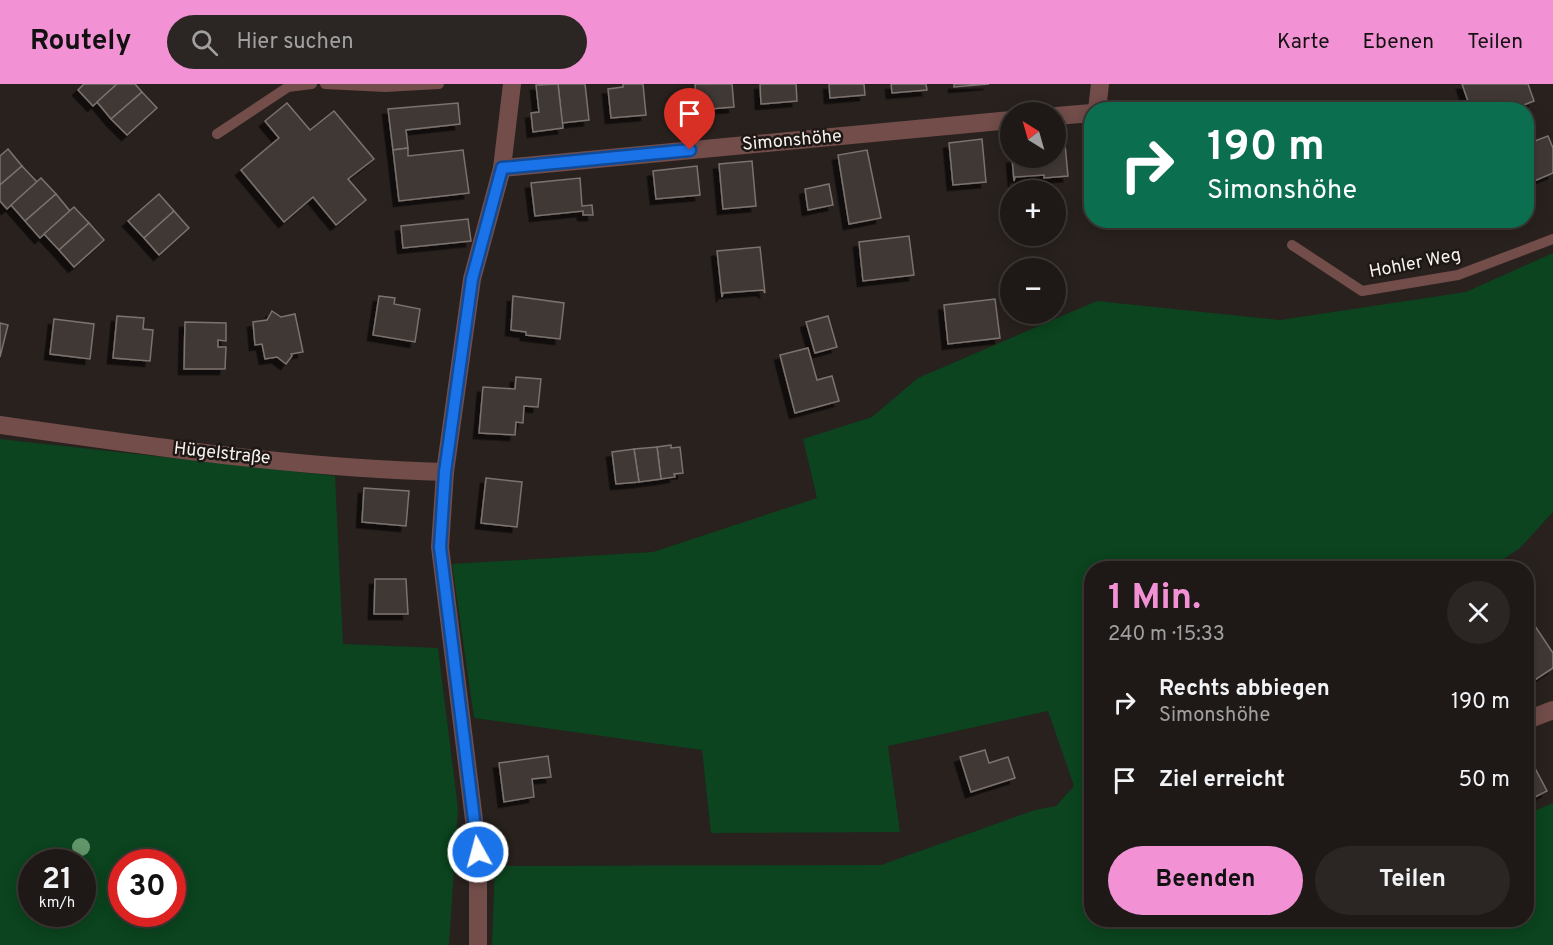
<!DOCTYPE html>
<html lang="de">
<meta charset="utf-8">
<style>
body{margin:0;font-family:Overpass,sans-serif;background:#2b2623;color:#f1f3f6;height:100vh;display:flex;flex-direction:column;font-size:22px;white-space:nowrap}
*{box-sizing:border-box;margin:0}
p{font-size:20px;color:#a1a0a1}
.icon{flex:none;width:33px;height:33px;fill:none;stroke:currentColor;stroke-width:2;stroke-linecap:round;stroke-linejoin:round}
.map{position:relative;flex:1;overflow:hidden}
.details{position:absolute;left:1084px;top:477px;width:450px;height:366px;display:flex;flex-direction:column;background:#1e1916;border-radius:24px;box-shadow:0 3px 15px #0003,0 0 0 2px #3c3835}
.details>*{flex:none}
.guide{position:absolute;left:1084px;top:18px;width:450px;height:126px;border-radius:24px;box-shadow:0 3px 15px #0003,0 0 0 2px #3c3835;background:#0b6e4f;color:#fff;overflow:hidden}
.needle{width:39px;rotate:323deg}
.controls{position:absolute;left:1000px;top:18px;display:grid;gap:12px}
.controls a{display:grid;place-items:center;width:66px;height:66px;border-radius:50%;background:#1e1916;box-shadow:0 3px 15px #0003,0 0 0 2px #3c3835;font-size:30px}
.speed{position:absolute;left:18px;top:765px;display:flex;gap:12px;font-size:30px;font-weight:700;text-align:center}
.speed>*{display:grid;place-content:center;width:78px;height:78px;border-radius:50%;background:#1e1916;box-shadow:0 3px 15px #0003,0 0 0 2px #3c3835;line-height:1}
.speed small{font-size:15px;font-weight:400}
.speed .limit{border:9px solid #d22;background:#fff;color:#111}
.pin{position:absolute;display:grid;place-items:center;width:51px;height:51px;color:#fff;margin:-62px -26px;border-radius:50% 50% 50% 0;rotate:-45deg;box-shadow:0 0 6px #0007}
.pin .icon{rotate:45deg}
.me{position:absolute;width:66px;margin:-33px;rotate:353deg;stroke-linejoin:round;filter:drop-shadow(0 0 4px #0008)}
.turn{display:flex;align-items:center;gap:21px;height:126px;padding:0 24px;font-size:27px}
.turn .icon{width:78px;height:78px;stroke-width:2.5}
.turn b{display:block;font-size:42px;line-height:51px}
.round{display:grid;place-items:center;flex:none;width:63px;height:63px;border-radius:32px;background:#2b2623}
.overview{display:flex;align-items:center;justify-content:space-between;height:102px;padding:0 24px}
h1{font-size:36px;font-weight:700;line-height:45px;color:#f391d5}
.primary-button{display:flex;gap:12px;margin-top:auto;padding:12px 24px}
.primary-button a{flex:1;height:69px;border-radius:36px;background:#f391d5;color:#111;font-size:24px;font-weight:700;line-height:69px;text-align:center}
.primary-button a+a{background:#2b2623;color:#f1f3f6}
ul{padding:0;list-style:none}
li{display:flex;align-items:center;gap:18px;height:78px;padding:0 24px}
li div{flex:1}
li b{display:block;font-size:22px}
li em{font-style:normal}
header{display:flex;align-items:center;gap:36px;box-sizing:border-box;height:84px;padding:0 30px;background:#f391d5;color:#111}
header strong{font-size:28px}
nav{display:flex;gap:33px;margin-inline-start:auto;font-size:21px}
.search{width:420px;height:54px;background:#2b2623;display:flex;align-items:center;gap:15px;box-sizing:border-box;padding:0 21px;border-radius:33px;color:#a1a0a1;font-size:22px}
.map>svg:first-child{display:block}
</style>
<header>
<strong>Routely</strong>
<div class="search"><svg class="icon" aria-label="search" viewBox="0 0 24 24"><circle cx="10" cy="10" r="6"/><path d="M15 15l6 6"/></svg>Hier suchen</div>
<nav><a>Karte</a><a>Ebenen</a><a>Teilen</a></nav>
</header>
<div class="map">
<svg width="1553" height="861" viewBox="0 0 1553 861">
<defs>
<filter id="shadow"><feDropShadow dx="-5.5" dy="5.5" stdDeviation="0" flood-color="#0009"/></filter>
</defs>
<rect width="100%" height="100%" fill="#28211e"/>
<!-- green -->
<g fill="#0b441e" fill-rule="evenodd">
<path d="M1553,169V428L1520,464L1490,484H1092V836H1527V730L1553,719V861H492L495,782L881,781L1035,726L1056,722L1074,702L1048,627L888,662L900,748L711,749L702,666L474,634L452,480L653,468L817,414L803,355L872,333L918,294L1097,217L1280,236L1466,208Z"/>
<path d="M0,355L335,392L343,560L438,564L458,725L449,861H0ZM32,778H82V830H32ZM122,778H172V830H122Z"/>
</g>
<!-- building -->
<g fill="#403835" stroke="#7b726e" stroke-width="1.5" filter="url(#shadow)">
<path d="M84,0H117L93,22L78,6Z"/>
<path d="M117,0H135L142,8L111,35L97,18Z"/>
<path d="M558,0H585L589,36L562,39Z"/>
<path d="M558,0L563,44L533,48L531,29L539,28L536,1Z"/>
<path d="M623,0H643L646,31L611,34L608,5L623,3Z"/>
<path d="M695,0H732L734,23L697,26Z"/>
<path d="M760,0H796L797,17L761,20Z"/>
<path d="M829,0H864L865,11L830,14Z"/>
<path d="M891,0H926L927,6L892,9Z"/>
<path d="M954,0H989L954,3Z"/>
<path d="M1462,0H1528L1534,17L1511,26H1471Z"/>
<path d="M142,8L157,24L127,51L111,35Z"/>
<path d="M287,19L310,46L334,27L374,75L348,95L366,116L336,141L313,113L284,138L241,86L279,54L265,37Z"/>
<path d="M458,19L460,40L406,46L408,64L393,66L388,25Z"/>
<path d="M1548,52L1553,64V89L1527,100V60Z"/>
<path d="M982,55L986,98L953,101L949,59Z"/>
<path d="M1065,60L1068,92L1044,94V91L1015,93L1014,97L1012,74H1056V61Z"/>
<path d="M408,64V72L463,66L469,109L399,117L393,66Z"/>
<path d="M8,65L22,82L0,101V72Z"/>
<path d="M867,66L881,134L849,140L838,71Z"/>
<path d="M752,77L756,122L723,125L719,80Z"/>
<path d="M22,82L37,98L7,125L0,117V101Z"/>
<path d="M697,82L700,111L656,115L653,87Z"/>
<path d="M41,94L56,110L25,137L11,121Z"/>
<path d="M580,94L582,122L592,121L593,131H583V127L535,132L531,99Z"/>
<path d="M829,100L833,121L808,126L805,105Z"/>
<path d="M56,110L70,127L40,154L25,137Z"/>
<path d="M159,110L174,127L144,154L128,137Z"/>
<path d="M74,123L89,139L59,166L44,150Z"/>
<path d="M174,127L189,144L159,171L144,154Z"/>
<path d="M468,135L471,157L403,164L401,142Z"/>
<path d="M89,139L104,156L74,183L59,166Z"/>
<path d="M909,152L914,191L863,197L859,158Z"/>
<path d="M760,163L765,209L763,206L723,209L722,213L717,167Z"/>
<path d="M379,212L395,214L394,220L420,225L415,258L373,251Z"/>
<path d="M513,212L564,219L560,255L526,251V248L511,246Z"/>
<path d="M995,215L1000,254L948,260L944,221Z"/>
<path d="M272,227L281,233L295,230L303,268L291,270L292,272L286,280L277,273L265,275L262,260L255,261L253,238L267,236Z"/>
<path d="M117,232L144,234L143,245L153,246L150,277L113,274Z"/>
<path d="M828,232L837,263L815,269L806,238Z"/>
<path d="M54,235L94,240L90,275L50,270Z"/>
<path d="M185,238L226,239V257L218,256V263H226L225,285H184Z"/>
<path d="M0,239L8,241L0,273Z"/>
<path d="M808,264L817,296L832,292L839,317L795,329L780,271Z"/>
<path d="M516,293L541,295L538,323L524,322L523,339L516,338L515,351L479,349L483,303L515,305Z"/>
<path d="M671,361V364L680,363L683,389L674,390L675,393L661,395L657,363Z"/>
<path d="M657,363L661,395L639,398L634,365Z"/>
<path d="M634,365L639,398L616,400L612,368Z"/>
<path d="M486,394L522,398L517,443L481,439Z"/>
<path d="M364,404L409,407L406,442L362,438Z"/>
<path d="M375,495H406L408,530H374Z"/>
<path d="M1531,536L1553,569V584L1527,601V538Z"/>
<path d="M985,666L989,679L1008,673L1015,694L971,708L960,673Z"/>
<path d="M1527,669L1547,707L1527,717Z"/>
<path d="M548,672L551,693L532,695L534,713L504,718L499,679Z"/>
</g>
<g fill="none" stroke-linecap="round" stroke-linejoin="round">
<!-- lane -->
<g stroke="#724d4a" stroke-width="10">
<path d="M325,0L385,3L439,0"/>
<path d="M217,50L288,3L312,0"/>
<path d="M1292,161L1362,207L1458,191L1553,155"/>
</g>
<!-- street -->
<g stroke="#724d4a" stroke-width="18">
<path d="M1097,26L1100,0"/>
<path d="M1056,32L1092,29"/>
<path d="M502,84L1011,36"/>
<path d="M0,341C147,362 296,384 445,388"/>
<path d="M1527,636L1553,626"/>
<path d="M478,861V768L440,463L445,388L472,195L502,84L512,0"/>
</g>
</g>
<!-- trees -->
<circle fill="#629569" cx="81" cy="763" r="9"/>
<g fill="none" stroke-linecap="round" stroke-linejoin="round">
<defs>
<path id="route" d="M478,768L440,463L445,388L472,195L502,84L690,66"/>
</defs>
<!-- route casing -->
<use href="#route" stroke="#114b97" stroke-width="15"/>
<!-- route -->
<use href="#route" stroke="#1a73e8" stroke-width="10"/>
</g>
<g text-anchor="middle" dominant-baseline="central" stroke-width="5" stroke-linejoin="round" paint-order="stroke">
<!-- street labels -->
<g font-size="18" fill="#f7f2f0" stroke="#1e1815">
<text transform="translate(792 57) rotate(-5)">Simonshöhe</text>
<text transform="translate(1415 180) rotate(-11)">Hohler Weg</text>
<text transform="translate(222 370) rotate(6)">Hügelstraße</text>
</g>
</g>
</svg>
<div class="controls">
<a><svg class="needle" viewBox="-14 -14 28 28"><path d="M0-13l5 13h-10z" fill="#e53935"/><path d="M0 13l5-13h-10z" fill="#a1a0a1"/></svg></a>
<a>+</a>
<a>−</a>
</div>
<div class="speed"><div>21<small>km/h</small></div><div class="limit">30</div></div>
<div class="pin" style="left:690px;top:66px;background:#d93025"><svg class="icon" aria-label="arrive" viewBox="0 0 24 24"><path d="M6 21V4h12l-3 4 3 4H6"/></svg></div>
<svg class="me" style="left:478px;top:768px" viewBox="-20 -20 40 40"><circle r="17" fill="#1a73e8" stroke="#fff" stroke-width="3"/><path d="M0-11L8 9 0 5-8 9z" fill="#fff"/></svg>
<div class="guide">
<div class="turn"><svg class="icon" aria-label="right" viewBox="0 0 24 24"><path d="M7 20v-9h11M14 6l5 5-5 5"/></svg><div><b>190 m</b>Simonshöhe</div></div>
</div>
<section class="details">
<div class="overview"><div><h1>1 Min.</h1><p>240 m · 15:33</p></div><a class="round"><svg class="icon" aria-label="close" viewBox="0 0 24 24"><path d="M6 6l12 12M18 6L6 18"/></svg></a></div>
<ul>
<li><svg class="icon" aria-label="right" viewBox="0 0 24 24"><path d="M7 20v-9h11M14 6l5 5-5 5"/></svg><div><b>Rechts abbiegen</b><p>Simonshöhe</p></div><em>190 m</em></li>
<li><svg class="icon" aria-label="arrive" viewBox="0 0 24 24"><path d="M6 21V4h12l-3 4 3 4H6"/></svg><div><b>Ziel erreicht</b></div><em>50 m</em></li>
</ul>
<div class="primary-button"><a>Beenden</a><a>Teilen</a></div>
</section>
</div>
